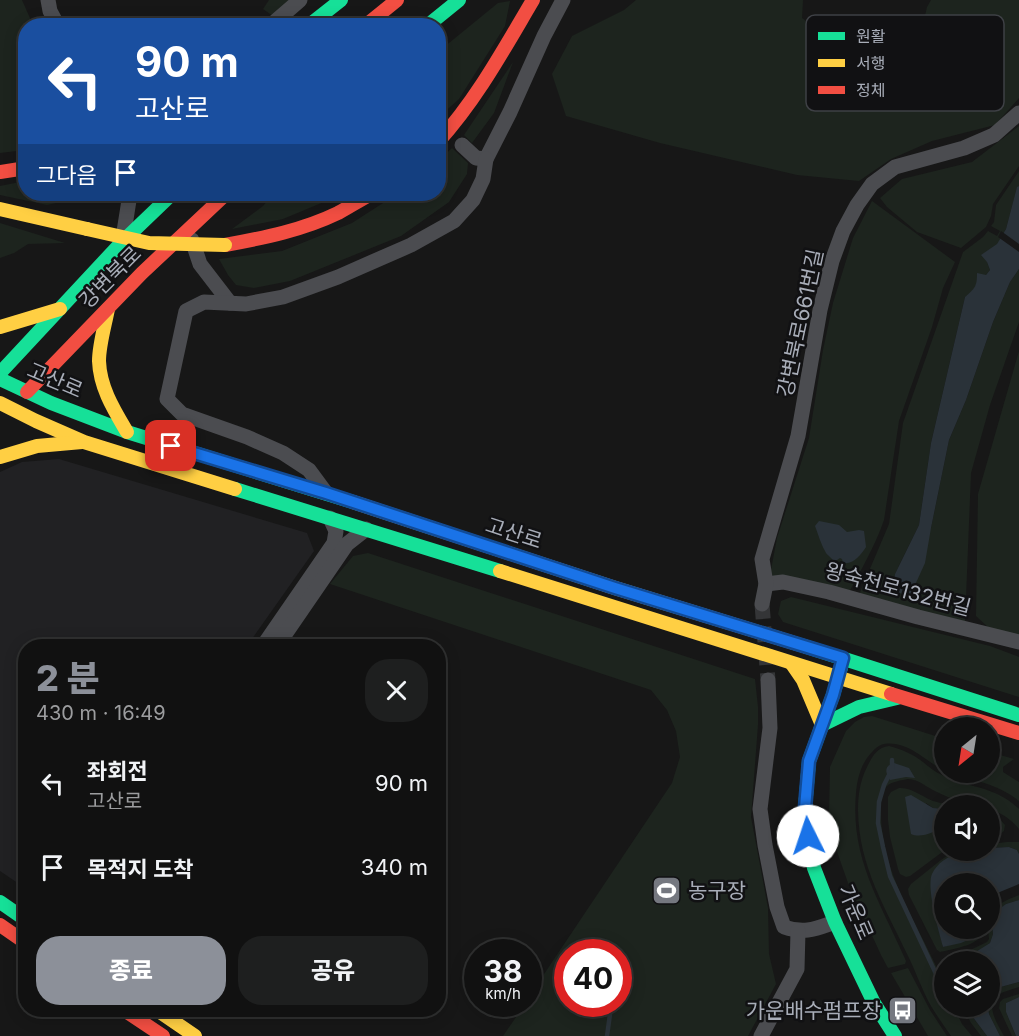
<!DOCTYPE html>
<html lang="ko">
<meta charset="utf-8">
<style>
body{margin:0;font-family:Inter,"Noto Sans KR",sans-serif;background:#1e1f1f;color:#f1f3f6;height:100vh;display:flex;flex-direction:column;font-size:22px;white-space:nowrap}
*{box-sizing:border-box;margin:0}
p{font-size:20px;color:#9c9d9f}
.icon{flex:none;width:33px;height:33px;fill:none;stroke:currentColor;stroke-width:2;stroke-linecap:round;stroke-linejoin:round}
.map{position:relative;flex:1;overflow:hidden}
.side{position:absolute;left:18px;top:639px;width:428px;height:378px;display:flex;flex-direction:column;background:#111;border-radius:24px;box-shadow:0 3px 15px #0003,0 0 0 2px #303131}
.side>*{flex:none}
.banner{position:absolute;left:18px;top:18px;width:428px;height:183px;border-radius:24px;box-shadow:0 3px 15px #0003,0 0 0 2px #303131;background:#1a4fa0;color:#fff;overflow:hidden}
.needle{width:39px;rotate:210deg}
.tools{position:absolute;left:934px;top:717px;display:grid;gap:12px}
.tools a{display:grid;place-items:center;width:66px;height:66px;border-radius:50%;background:#111;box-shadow:0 3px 15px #0003,0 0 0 2px #303131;font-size:30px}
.speed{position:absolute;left:464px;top:939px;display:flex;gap:12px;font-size:30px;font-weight:700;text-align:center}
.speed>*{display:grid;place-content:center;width:78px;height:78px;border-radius:50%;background:#111;box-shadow:0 3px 15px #0003,0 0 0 2px #303131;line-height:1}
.speed small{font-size:15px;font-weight:400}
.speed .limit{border:9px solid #d22;background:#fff;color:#111}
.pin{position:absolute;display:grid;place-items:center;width:51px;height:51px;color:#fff;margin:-26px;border-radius:12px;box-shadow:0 3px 9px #0006}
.me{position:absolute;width:66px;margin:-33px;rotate:356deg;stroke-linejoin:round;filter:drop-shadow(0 0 4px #0008)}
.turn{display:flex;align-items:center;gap:21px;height:126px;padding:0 18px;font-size:27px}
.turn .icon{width:78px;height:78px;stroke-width:2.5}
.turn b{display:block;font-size:42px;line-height:51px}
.then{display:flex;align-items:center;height:57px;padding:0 18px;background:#0003;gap:12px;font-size:22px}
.round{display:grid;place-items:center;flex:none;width:63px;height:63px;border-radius:24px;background:#1e1f1f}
.head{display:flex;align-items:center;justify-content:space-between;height:102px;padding:0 18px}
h1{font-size:36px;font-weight:800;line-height:45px;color:#8c9099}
.cta{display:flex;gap:12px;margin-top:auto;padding:12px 18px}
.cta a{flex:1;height:69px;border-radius:24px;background:#8c9099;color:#fff;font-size:24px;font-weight:800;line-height:69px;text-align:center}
.cta a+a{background:#1e1f1f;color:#f1f3f6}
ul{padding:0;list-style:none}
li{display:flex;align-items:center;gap:18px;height:84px;padding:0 18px}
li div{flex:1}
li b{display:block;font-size:22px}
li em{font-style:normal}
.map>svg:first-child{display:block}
</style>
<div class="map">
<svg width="1019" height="1036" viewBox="0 0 1019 1036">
<rect width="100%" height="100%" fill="#171717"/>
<!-- built -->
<path fill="#212123" d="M59,459L307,533L314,551L247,646H26L25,888L0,871V472L22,462Z"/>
<!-- green -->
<g fill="#1d241e" fill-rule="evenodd">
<path d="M0,0H22L33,25L26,26L25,150L0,153Z"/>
<path d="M269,0H290L273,16L263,9Z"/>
<path d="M636,0H803L802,18L825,35L814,71L826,80L902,83L914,63L927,7L931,0H1019V98L995,125L932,141L891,159L859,181L797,175L660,143L566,116L552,74L572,36L624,10Z"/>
<path d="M510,1L505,26L459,99L441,115L438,112V52L498,3Z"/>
<path d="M513,62L494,113L472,143L464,135Z"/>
<path d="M1019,126V166L993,204L991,216L986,227L961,248L917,232L887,207L880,198L902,179L972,162Z"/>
<path d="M452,148L468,163L467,174L449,202L401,236L290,281L254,288L236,285L228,275L219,259L282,251L352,223L397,194H438V161Z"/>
<path d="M1019,171V186L1017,188L1006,229L987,262L990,270L974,290L965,297L931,443L919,525L895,574L892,591L931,528L949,440L966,400L993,322L1010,282L1019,269V322L990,405L971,473L965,623L858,597L889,524L903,423L963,252L983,237L988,231L997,236L1000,231L991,226L994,222L996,205Z"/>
<path d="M25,181L26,194H81L70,200L47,205L0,195V186Z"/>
<path d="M273,194H343L283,219L232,229L263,206Z"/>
<path d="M872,201L955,262L943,288L932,327L899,421L884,520C875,546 861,570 848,594L770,575L777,538L809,438L823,350L833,303L853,238Z"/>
<path d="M0,223L65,243L28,244L14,253L0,258Z"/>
<path d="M1019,351V636L990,629L976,616L978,494Z"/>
<path d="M368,553L755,679L758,707V725L751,817L768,908L769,954L776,984L748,1036H503L525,1004H528V998L672,783L680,757L676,731L667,710L651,690L330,584L353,556ZM618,952V1004H567V952Z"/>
<path d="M791,597L990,646L1019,657V697L783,622L778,614L781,601Z"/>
<path d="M872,716L945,739V771C926,762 908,740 884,744C877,745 871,753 867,758C860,768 857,781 856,793C850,859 881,903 906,961L905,964L888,968L881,955L848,883L834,843L829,816L830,767L846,731L855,722L864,717Z"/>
<path d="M889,746C901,749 913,754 923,762C929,767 935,772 942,775C970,789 994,785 1019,809V829C1011,819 1001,813 990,809V806C973,805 952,800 937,792C927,788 919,779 908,779C902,780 891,782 887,786C882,791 881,801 881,808C879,873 920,926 944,984C946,991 945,999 945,1006L954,1007L962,1024L972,1036H951C944,1026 937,1016 931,1006C922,990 916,972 908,956C885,907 859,867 858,811C858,795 860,781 867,767C872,757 877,747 889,746Z"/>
<path d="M990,752L1014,759L1003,767V772L1019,782V801C998,784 973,780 948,773L990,772Z"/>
<path d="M899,788C913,787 924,799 937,802C945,805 954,804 962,805L945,806V809L933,808L926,803L937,830L945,827V850L910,876L906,877L900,874L898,869L890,837L888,820V797L891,792Z"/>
<path d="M990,813L997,816L1005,825L1004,831L998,836L990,838Z"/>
<path d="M1007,842H1019V854L1017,850L1009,847L990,848V844Z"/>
<path d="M967,851H973L965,852L932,875V899L943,947L977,936L976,929H980C981,932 982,935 979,938C973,946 949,950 940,952L937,950L909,895L908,889L911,884L941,860L947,856Z"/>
<path d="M1019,895V900L1006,904L991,919L993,934L990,943C979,951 962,961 948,962L951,959L987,942L989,939L988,929L990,928V909L1009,899Z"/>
<path d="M908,968L930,1010L947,1036H928L891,973Z"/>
<path d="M1019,982V987L995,995C987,1009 997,1023 1004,1036H1000L989,1014L990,993L997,988Z"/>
<path d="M1019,994V997L1006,1003V1012L1016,1036H1012L999,1008L1000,1002L1003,999Z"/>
<path d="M963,1007H969L972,1016L987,1036H981L971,1023Z"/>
</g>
<!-- water -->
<g fill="#2a3239">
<path d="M1019,186V269L1010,282L993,322L966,400L949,440L931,528L925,563L910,596L892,591L895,574L919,525L931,443L965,297C975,288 977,287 977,273L986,275L990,270L987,262L981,255L997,244L1006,229L1017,187Z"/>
<path d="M819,521L839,525L847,532L859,530L864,531L866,547C861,555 853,565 843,563L842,559L840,558L834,562C832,557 827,556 825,551C821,544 818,534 815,526Z"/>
<path d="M894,763L909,768L915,778L906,777L890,780C885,772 884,766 894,763Z"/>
<path d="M911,795L933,808L945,809V827C934,831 922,839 911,834L905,797Z"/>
<path d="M1009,847L1017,850L1019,854V884L990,896V884H945V928L976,929L977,936L961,943L943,947C939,932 926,888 932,874C943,852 969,850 990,850V848Z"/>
<path d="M1019,900V982L997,988L990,993V962L955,961L974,953L990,943L993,934L991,915L1006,904Z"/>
<path d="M1019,997V1036H1016L1006,1012V1003Z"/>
<path d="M969,1007H988L989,1014L1000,1036H987L972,1016Z"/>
</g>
<!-- pier -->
<path fill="#171717" d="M1001,231L1019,244V252L998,237Z"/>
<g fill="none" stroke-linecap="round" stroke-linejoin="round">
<!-- stream -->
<g stroke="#2a3239" stroke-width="4.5">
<path d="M892,760V769L884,785L879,802L878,823L883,847L890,876L945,993"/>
<path d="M944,999L945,998"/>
<path d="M607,1036L611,1007"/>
</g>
<!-- street-tunnel -->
<path stroke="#343537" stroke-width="15" stroke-dasharray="15 8" stroke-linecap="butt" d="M762,604L768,680"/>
<!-- street -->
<g stroke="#4b4c50" stroke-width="15">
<path d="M48,0L50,11L58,26"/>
<path d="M270,26L300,0"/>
<path d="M462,145L476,158L486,159L510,112L544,36L563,0"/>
<path d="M123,238L130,194"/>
<path d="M192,240L200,264L230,303"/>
<path d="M326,493L309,470L283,453L247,437L182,414L167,399L186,311L204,302L246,304L283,297L338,277L411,245L454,221L473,200L483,179L486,159"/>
<path d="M766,584L783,582L829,592L918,617L1019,642"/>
<path d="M762,604L766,584L762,559L798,436L820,310L832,261L843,231L857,205L872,184L895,167L964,148L994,135L1019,113"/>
<path d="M263,646L334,543L336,531L330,518"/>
<path d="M277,646L347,544L366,529"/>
<path d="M768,680L770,728L760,809L765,845L777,907L784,927C805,934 815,929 835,922"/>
<path d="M761,1036L797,969L798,931"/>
</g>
<!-- fast -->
<g stroke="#16e098" stroke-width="14">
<path d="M308,26L341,0"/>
<path d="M427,26L459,0"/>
<path d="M0,373L122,242L172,194"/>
<path d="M0,379L51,403L127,432L353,502"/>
<path d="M235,489L500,571"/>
<path d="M807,647L1019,715"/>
<path d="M842,664L833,695L809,761L804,820L814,868L835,922L874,1003L895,1036"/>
<path d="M822,725L859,707L897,698"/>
<path d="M0,902L26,920"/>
</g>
<!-- slow -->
<g stroke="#ffcf43" stroke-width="14">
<path d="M0,209L87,229"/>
<path d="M108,309C105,325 99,345 99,361C100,388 114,410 127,432"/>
<path d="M0,327L60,309"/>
<path d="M0,403L36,421L84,442L235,489"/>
<path d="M0,457L37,446L82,442"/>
<path d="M353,502L615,588L807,647"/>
<path d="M500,571L891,694"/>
<path d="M792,664L803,680L822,725"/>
<path d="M157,1010L195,1036"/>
</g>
<!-- jam -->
<g stroke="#f24e42" stroke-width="14">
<path d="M365,26L397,0"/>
<path d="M438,142C477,99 504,49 533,0"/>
<path d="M0,172L26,168"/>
<path d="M225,245C264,238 303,230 338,213C349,207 360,200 371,194"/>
<path d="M27,392L142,273L226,194"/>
<path d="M891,694L1019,733"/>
<path d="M0,925L26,943"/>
<path d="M124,1010L163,1036"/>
</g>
<!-- slow-bridge -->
<path stroke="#ffcf43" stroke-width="14" d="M87,229L149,243L225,245"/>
</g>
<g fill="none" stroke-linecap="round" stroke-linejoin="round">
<defs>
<path id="route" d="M171,446L326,493L615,588L843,658L833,695L809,761L804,820L808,836"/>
</defs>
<!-- route casing -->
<use href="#route" stroke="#114b97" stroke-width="15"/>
<!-- route -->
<use href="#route" stroke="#1a73e8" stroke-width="10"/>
</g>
<!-- icons -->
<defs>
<symbol id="stadium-square" viewBox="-11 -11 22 22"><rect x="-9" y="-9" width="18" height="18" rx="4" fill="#757880" stroke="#111113"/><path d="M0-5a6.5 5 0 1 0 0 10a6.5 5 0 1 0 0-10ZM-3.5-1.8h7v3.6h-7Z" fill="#fff"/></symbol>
<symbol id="bus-square" viewBox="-11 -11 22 22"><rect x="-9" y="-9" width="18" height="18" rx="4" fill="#757880" stroke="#111113"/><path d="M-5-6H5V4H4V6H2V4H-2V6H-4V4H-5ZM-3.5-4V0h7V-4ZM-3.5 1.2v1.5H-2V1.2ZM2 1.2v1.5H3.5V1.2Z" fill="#fff"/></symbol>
</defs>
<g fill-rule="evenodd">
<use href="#stadium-square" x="650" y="874" width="33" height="33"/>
<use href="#bus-square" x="886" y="994" width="33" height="33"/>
</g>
<g text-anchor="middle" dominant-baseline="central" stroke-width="5" stroke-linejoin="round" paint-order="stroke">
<!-- street labels -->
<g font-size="21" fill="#a8adb8" stroke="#111113">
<text transform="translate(110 277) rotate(-45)">강변북로</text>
<text transform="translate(800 323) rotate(-78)">강변북로661번길</text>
<text transform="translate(55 380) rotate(23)">고산로</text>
<text transform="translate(514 533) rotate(18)">고산로</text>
<text transform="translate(898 589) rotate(15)">왕숙천로132번길</text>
<text transform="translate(856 912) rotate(67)">가운로</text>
</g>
<!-- poi labels -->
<g font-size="21" fill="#a8adb8" stroke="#111113" text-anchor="start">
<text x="688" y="890">농구장</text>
<text x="881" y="1010" text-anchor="end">가운배수펌프장</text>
</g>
</g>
<!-- legend -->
<rect x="806" y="15" width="198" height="96" rx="9" fill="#111113" stroke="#3e4045" stroke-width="1.5"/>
<rect x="818" y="32" width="27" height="8" fill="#16e098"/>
<rect x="818" y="59" width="27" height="8" fill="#ffcf43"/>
<rect x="818" y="86" width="27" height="8" fill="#f24e42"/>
<g font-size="16" fill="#a8adb8">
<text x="856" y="42">원활</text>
<text x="856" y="69">서행</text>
<text x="856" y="96">정체</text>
</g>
</svg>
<div class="tools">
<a><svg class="needle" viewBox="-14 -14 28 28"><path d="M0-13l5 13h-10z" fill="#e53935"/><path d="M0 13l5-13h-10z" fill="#9c9d9f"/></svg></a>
<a><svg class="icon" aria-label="sound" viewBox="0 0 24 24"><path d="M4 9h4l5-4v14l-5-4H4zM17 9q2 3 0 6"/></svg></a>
<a><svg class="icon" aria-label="search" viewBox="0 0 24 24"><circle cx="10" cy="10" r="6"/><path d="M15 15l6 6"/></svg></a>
<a><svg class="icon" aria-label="layers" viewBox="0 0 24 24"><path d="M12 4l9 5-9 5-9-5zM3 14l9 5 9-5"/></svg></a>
</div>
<div class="speed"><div>38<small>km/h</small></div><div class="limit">40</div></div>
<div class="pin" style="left:171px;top:446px;background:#d93025"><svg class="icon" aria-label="arrive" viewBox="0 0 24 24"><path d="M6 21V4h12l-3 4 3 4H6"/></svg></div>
<svg class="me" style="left:808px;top:836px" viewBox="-20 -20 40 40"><circle r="19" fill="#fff"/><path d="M0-13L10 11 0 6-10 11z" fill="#1a73e8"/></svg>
<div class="banner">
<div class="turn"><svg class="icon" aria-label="left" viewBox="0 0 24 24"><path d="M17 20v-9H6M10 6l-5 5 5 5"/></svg><div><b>90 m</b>고산로</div></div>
<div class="then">그다음<svg class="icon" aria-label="arrive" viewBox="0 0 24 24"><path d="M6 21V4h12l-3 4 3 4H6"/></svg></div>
</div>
<section class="side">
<div class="head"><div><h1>2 분</h1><p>430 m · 16:49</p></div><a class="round"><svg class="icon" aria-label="close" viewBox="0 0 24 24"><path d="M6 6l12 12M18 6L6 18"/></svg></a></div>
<ul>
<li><svg class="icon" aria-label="left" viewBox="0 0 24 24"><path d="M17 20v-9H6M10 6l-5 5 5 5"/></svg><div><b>좌회전</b><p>고산로</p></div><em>90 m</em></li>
<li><svg class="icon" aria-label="arrive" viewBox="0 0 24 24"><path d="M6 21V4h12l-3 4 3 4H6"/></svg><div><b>목적지 도착</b></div><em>340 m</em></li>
</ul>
<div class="cta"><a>종료</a><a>공유</a></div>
</section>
</div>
